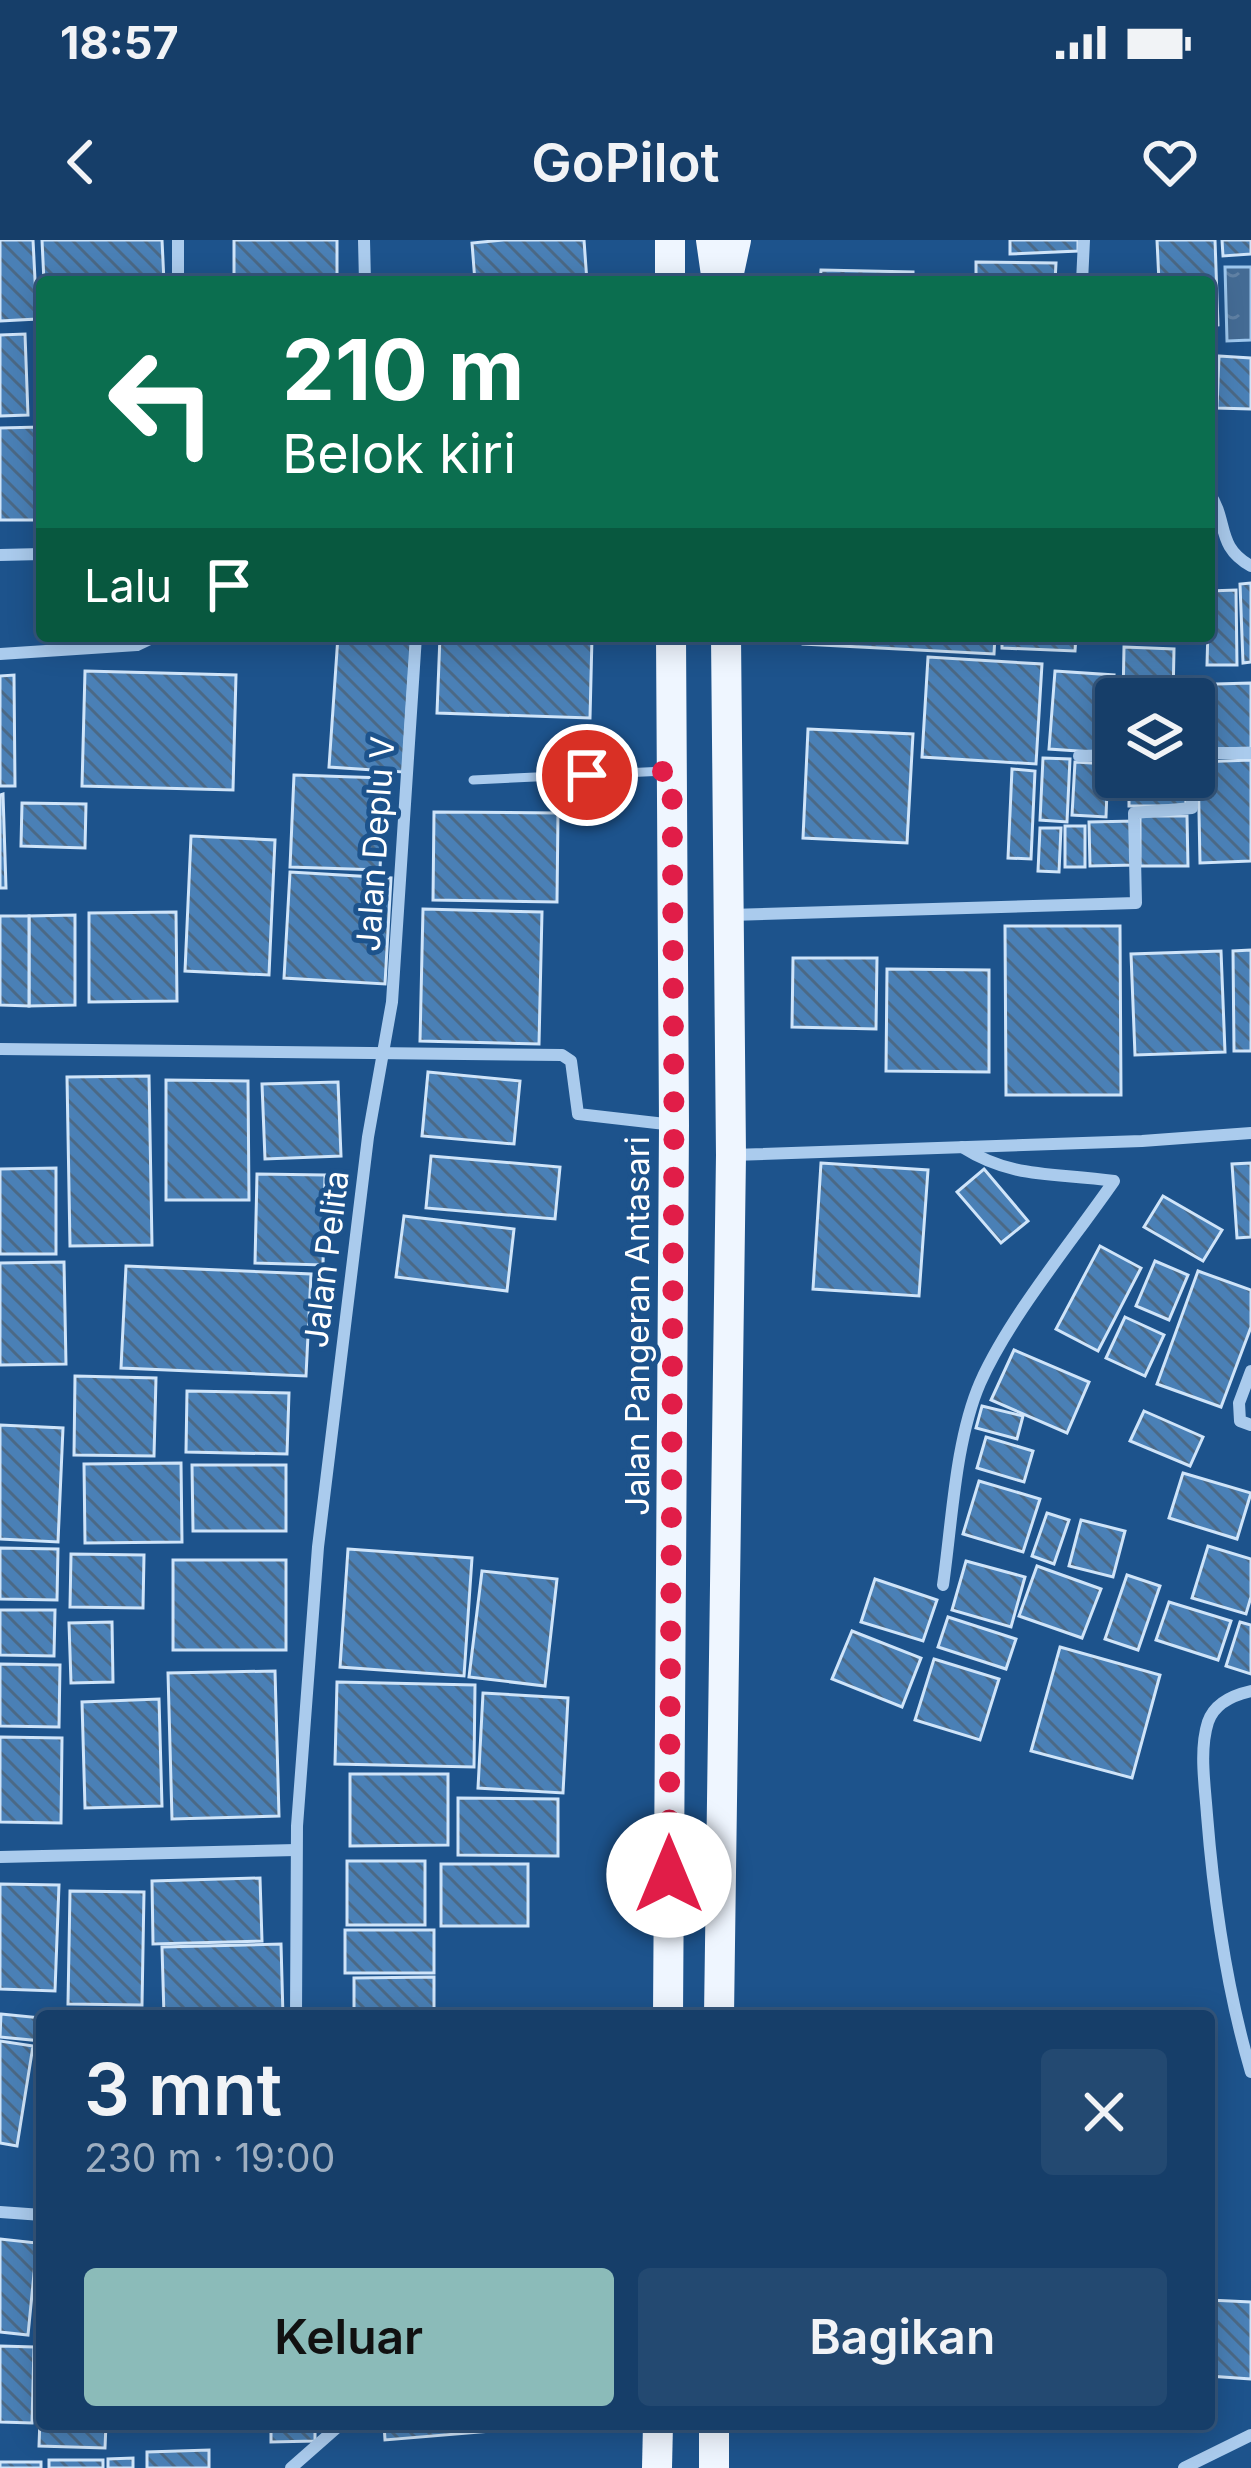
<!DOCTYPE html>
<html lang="id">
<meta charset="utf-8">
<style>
body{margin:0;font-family:Inter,sans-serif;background:#234971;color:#f1f3f6;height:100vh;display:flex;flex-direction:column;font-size:45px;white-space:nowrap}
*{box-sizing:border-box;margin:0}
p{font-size:39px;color:#9eaec0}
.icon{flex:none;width:66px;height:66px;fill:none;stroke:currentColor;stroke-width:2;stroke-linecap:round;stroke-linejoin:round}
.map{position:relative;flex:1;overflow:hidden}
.side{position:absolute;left:36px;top:1770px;width:1179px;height:420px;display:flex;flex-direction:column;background:#163e69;border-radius:12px;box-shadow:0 6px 30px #0003,0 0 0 3px #35577d}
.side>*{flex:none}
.banner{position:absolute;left:36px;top:36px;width:1179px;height:366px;border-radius:12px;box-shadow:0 6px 30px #0003,0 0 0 3px #35577d;background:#0b6e4f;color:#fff;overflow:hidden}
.buttons{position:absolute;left:1095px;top:438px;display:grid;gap:24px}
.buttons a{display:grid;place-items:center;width:120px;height:120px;border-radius:12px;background:#163e69;box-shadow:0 6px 30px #0003,0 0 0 3px #35577d;font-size:60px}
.pin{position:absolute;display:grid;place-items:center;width:102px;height:102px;color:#fff;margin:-51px;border:6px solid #fff;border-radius:50%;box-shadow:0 3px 12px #0007}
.me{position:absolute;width:132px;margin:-66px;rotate:0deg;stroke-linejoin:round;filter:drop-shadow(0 0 9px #0008)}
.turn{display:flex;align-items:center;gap:42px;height:252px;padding:0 48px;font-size:54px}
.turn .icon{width:156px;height:156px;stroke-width:2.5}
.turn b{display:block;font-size:84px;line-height:102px}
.then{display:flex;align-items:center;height:114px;padding:0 48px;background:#0003;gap:24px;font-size:45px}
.round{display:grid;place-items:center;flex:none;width:126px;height:126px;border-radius:12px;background:#234971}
.overview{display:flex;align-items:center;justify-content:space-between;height:204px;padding:0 48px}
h1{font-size:72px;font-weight:600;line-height:90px}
.button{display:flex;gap:24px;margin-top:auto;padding:24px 48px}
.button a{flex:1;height:138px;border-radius:12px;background:#8bbbb9;color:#111;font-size:48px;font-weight:600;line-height:138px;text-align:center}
.button a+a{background:#234971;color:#f1f3f6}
.status{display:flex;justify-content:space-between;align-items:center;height:84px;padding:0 60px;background:#163e69;direction:ltr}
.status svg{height:33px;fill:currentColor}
header{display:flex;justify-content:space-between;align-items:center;height:156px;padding:0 48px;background:#163e69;font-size:54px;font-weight:600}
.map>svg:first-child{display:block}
</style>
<div class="status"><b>18:57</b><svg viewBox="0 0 49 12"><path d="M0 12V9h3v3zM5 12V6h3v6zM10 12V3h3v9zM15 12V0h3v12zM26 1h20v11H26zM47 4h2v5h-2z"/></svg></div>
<header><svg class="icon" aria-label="back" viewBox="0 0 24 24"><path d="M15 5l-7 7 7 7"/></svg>GoPilot<svg class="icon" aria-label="heart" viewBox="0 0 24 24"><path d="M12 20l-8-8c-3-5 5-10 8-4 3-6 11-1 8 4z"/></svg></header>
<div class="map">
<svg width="1251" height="2228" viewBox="0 0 1251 2228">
<defs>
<pattern id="water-ripples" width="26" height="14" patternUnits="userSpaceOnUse" patternTransform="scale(3)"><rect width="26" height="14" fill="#446b94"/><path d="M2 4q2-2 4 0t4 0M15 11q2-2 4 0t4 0" fill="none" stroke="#6081a4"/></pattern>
<pattern id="building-back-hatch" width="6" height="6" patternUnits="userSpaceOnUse" patternTransform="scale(3)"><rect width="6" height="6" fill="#4a80b6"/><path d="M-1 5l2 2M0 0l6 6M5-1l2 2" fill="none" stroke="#4b6986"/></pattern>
</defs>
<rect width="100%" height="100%" fill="#1d538c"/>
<!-- water -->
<path fill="url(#water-ripples)" stroke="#9dc7ee" stroke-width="3" d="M1225,27H1251V100L1227,101Z"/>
<!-- building -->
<g fill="url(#building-back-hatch)" stroke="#cfe4f9" stroke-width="3">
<path d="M0,0H33L37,79L0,81Z"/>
<path d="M42,0H162L164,42H44Z"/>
<rect x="234" y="0" width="103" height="42"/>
<path d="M503,0H584L587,42H475L472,3Z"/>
<path d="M1010,0H1078V11L1010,14Z"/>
<path d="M1157,0H1215L1218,85L1209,86V42H1159Z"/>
<path d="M1222,0H1251V14L1223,16Z"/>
<path d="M976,22L1056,23L1055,42H976Z"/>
<path d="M821,30L913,32V42H820Z"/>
<path d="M25,94L28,175L0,176V95Z"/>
<path d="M35,96H42V176H39Z"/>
<path d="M1209,111H1211L1212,198H1209Z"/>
<path d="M1219,116L1251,118V169L1217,168Z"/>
<path d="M40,187L41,280H0V188Z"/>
<path d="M1251,343V422L1243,423L1240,344Z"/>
<path d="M1236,350L1237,425H1207L1209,351Z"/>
<path d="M338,396H412L403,532L329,527Z"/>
<path d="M440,396L592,397L590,478L437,473Z"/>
<path d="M803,396H995L994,414L803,404Z"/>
<path d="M1002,396H1076L1075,411L1002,408Z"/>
<path d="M1124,407L1174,409L1173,459H1123Z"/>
<path d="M928,417L1042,424L1036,524L922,517Z"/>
<path d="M85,431L236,435L233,550L82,546Z"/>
<path d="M1055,431L1114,435L1108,513L1049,509Z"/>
<path d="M14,435L15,546H0V436Z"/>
<path d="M1251,443V508L1194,510V459H1182L1181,445Z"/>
<path d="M808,489L913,494L907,603L803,598Z"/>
<path d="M1043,518L1070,519L1067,582L1040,580Z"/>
<path d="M1251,520V621L1200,623L1198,522Z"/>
<path d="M1075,522L1108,524L1106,577L1072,575Z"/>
<path d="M1012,529L1035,531L1031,619L1008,618Z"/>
<path d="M294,535L384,538L380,630L290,627Z"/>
<path d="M1129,537H1185L1186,566H1129Z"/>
<path d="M3,554L6,648H0V555Z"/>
<path d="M22,563L86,564L85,608L21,606Z"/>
<path d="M434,572L558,573L557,662L433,660Z"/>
<path d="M1140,576H1187L1188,626H1140Z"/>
<path d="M1135,581L1136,625L1090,626L1089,582Z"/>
<rect x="1065" y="586" width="20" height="41"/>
<path d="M1040,588H1061L1059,632L1038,631Z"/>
<path d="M191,596L275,600L269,735L185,731Z"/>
<path d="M290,632L391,638L385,744L284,738Z"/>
<path d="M423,669L542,672L539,804L420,801Z"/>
<path d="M176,672L177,761L89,762V673Z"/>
<path d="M75,675V765L29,766V676Z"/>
<path d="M0,676H29V766L0,765Z"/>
<path d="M1005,686H1120L1121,855H1006Z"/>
<path d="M1251,710V811H1234L1233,711Z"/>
<path d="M1221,711L1225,812L1135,815L1131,714Z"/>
<path d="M793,718H877L876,789L792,787Z"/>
<path d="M887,729L989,730V832L886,831Z"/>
<path d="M428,832L520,841L514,904L422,896Z"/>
<path d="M149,836L152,1005L70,1006L67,837Z"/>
<path d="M166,840L248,841L249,960H166Z"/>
<path d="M338,842L341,916L265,919L262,844Z"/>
<path d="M431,916L560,927L555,979L426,968Z"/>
<path d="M821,923L928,930L919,1056L813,1049Z"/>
<path d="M1251,923V997L1237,998L1232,924Z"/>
<path d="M56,928V1014H0V929Z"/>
<path d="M984,929L1028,981L1001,1003L957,952Z"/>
<path d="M257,934L325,935L323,1025L255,1023Z"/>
<path d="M1163,956L1222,990L1203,1021L1144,987Z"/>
<path d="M404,976L514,989L507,1051L396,1037Z"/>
<path d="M1100,1006L1141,1028L1098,1111L1056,1089Z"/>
<path d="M1155,1021L1188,1035L1169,1080L1136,1066Z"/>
<path d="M64,1022L66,1124L0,1125V1023Z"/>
<path d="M126,1026L311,1034L306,1136L121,1128Z"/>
<path d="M1198,1031L1251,1050V1087L1221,1167L1157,1144Z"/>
<path d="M1125,1077L1164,1095L1145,1136L1106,1118Z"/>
<path d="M1014,1110L1089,1142L1067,1193L991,1160Z"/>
<path d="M75,1136L156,1138L154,1216L74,1215Z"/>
<path d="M187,1151L289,1153L287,1214L186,1212Z"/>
<path d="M982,1166L1023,1176L1017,1199L976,1188Z"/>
<path d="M1144,1171L1203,1197L1190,1226L1130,1201Z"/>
<path d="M0,1185L63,1188L58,1302L0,1299Z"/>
<path d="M986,1197L1033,1211L1024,1242L977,1228Z"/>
<path d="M181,1223L182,1302L85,1303L84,1224Z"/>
<path d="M192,1225H286V1291H193Z"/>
<path d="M1183,1233L1251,1253L1237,1299L1169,1278Z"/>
<path d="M979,1241L1040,1259L1023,1312L963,1294Z"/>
<path d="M1047,1273L1069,1280L1054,1324L1032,1316Z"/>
<path d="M1081,1280L1125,1291L1113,1337L1069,1326Z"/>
<path d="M1208,1306L1251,1319V1357L1246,1374L1192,1358Z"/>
<path d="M0,1308L58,1309L57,1360L0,1359Z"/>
<path d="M348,1309L472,1318L464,1436L340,1427Z"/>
<path d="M71,1314L144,1315L143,1368L70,1367Z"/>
<rect x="173" y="1320" width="113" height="90"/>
<path d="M966,1321L1025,1337L1011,1387L952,1370Z"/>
<path d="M1037,1326L1101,1349L1082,1398L1019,1376Z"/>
<path d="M482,1331L557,1339L545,1446L469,1437Z"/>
<path d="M1127,1335L1160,1346L1138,1410L1105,1399Z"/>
<path d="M875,1339L937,1360L923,1401L861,1382Z"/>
<path d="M1169,1362L1231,1381L1218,1420L1156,1400Z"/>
<path d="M0,1370H55L54,1416L0,1415Z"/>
<path d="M948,1377L1016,1399L1006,1429L938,1407Z"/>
<path d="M112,1382L113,1442L71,1443L69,1383Z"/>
<path d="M1240,1382L1251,1385V1434L1226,1426Z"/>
<path d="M852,1391L921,1418L902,1467L832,1439Z"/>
<path d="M1060,1407L1160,1435L1132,1538L1031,1511Z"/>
<path d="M934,1419L999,1439L980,1500L915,1480Z"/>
<path d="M0,1424L60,1425L59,1487L0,1486Z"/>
<path d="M275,1431L279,1576L172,1579L168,1433Z"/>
<path d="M337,1442L475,1445L474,1527L335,1524Z"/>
<path d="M483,1453L568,1458L563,1553L478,1548Z"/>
<path d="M159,1459L162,1566L85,1568L82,1462Z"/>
<path d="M0,1497L62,1498L61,1583L0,1582Z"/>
<path d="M350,1534H448V1605L350,1606Z"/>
<path d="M458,1558L558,1559V1616L458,1615Z"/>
<rect x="347" y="1621" width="78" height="64"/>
<rect x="441" y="1624" width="87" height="62"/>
<path d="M260,1638L262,1701L153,1704L152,1641Z"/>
<path d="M0,1644L59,1645L55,1751L0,1749Z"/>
<path d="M70,1651L144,1652L142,1765L68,1764Z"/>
<rect x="345" y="1690" width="89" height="43"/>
<path d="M281,1704L283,1776H164L162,1707Z"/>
<path d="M434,1737V1776H354V1738Z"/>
<path d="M1,1774L42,1778V1801L0,1797Z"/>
<path d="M0,1801L33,1806L17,1906L0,1903Z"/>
<path d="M0,1999L37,2003L28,2095L0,2092Z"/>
<path d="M42,2030V2096L35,2095Z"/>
<path d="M1209,2060L1251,2062V2139L1209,2136Z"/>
<path d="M0,2106L34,2107L32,2183L0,2182Z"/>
<path d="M42,2124V2184H106L105,2208L39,2206Z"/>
<path d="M175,2184H222V2189L175,2190Z"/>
<path d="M271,2184H315V2201L271,2202Z"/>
<path d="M384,2184H492L493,2191L385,2200Z"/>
<path d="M511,2184H562V2189L511,2186Z"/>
<path d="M209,2210V2228H147V2212Z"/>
<path d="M133,2218V2228H108V2219Z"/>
<rect x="49" y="2220" width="54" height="8"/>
<rect x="0" y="2222" width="41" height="6"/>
</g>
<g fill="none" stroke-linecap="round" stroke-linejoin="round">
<!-- service -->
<path stroke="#aacbed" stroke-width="9" d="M473,540L666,531"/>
<!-- minor -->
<g stroke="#aacbed" stroke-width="12">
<path d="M178,0V42"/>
<path d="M364,0L365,42"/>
<path d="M1082,42L1084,0"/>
<path d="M1209,253C1229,281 1215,306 1251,326"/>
<path d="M0,315L42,314"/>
<path d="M0,414L137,405L156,396"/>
<path d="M1194,513H1251"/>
<path d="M1079,516L1116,515"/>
<path d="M730,675L1136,663L1134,573L1192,568V537"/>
<path d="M0,809L562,815L571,821L578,874L674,885"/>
<path d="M732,915L1142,901L1251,893"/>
<path d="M1251,1131L1239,1163L1240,1181L1251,1185"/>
<path d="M943,1345C952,1283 955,1201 980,1143C1010,1076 1071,1003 1114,941C1056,932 1014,940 962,907"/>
<path d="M1251,1451C1233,1455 1214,1464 1208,1482C1199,1510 1205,1546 1207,1575C1214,1663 1226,1747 1251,1832"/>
<path d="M0,1617L296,1610"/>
<path d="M296,1776L297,1586L318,1307L368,897L392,762L416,396"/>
<path d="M0,1972L42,1975"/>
<path d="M291,2228L341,2184"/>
<path d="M1184,2228L1251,2195"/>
</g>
<!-- primary -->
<g stroke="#eff6ff" stroke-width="30">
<path d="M670,0V42"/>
<path d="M711,0L717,42"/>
<path d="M727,42L736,0"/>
<path d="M668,1776L674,885L671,396"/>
<path d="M719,1776L731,915L726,396"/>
<path d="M657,2228L658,2184"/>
<path d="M714,2228V2184"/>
</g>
</g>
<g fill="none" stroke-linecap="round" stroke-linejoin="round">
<!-- route -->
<path stroke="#e11d48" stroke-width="21" stroke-dasharray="0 37.8" d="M587,535L672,531L674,885L669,1635"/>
</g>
<g text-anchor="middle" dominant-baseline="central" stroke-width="10" stroke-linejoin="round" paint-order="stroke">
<!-- street labels -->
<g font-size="33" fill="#fff" stroke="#1d538c">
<text transform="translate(375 604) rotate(-86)">Jalan Deplu V</text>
<text transform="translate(326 1019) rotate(-83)">Jalan Pelita</text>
<text transform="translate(637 1086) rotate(-90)">Jalan Pangeran Antasari</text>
</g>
</g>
</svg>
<div class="buttons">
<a><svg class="icon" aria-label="layers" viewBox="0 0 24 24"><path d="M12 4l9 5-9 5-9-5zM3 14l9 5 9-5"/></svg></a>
</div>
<div class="pin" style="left:587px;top:535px;background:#d93025"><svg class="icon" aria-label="arrive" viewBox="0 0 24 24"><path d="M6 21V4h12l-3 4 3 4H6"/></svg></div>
<svg class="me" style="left:669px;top:1635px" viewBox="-20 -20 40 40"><circle r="19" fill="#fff"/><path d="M0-13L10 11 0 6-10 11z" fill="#e11d48"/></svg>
<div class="banner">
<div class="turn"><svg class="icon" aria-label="left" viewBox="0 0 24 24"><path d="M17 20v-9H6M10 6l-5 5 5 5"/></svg><div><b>210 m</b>Belok kiri</div></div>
<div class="then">Lalu<svg class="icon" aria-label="arrive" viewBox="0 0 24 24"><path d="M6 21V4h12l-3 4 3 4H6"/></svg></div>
</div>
<section class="side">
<div class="overview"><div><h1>3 mnt</h1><p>230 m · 19:00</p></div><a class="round"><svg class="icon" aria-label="close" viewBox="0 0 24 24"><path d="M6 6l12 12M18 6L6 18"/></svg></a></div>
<div class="button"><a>Keluar</a><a>Bagikan</a></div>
</section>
</div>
